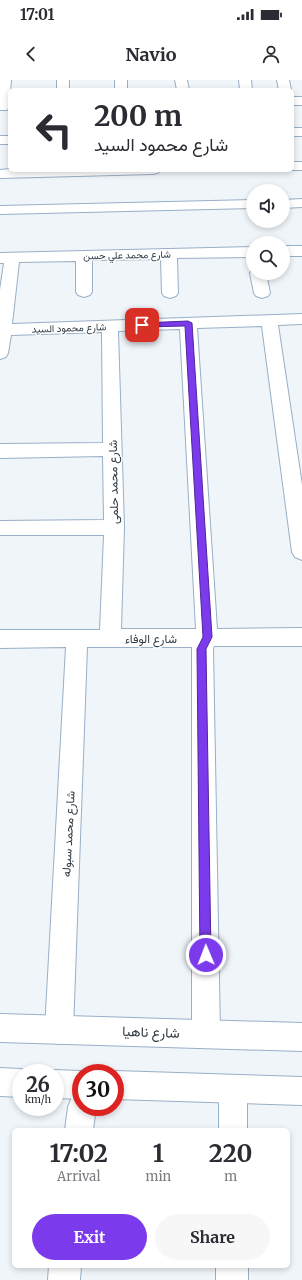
<!DOCTYPE html>
<meta charset="utf-8">
<style>
body{margin:0;font-family:Merriweather,Vazirmatn,serif;background:#f7f7f7;color:#2b2b33;height:100vh;display:flex;flex-direction:column;font-size:15px;white-space:nowrap}
*{box-sizing:border-box;margin:0}
p{font-size:13px;color:#7c7c81}
.icon{flex:none;width:22px;height:22px;fill:none;stroke:currentColor;stroke-width:2;stroke-linecap:round;stroke-linejoin:round}
.map{position:relative;flex:1;overflow:hidden}
.side{position:absolute;left:12px;top:1048px;width:278px;height:140px;display:flex;flex-direction:column;background:#fff;border-radius:6px;box-shadow:0 2px 6px #0003}
.side>*{flex:none}
.guide{position:absolute;left:8px;top:8px;width:286px;height:84px;border-radius:6px;box-shadow:0 2px 6px #0003;background:#fff;color:#2b2b33;overflow:hidden}
.fabs{position:absolute;left:246px;top:104px;display:grid;gap:8px}
.fabs a{display:grid;place-items:center;width:44px;height:44px;border-radius:50%;background:#fff;box-shadow:0 2px 6px #0003;font-size:20px}
.speed{position:absolute;left:12px;top:984px;display:flex;gap:8px;font-size:20px;font-weight:700;text-align:center}
.speed>*{display:grid;place-content:center;width:52px;height:52px;border-radius:50%;background:#fff;box-shadow:0 2px 6px #0003;line-height:1}
.speed small{font-size:10px;font-weight:400}
.speed .limit{border:6px solid #d22;background:#fff;color:#111}
.pin{position:absolute;display:grid;place-items:center;width:34px;height:34px;color:#fff;margin:-17px;border-radius:8px;box-shadow:0 2px 6px #0006}
.me{position:absolute;width:44px;margin:-22px;rotate:359deg;stroke-linejoin:round;filter:drop-shadow(0 0 3px #0008)}
.turn{display:flex;align-items:center;gap:14px;height:84px;padding:0 20px;font-size:18px}
.turn .icon{width:52px;height:52px;stroke-width:2.5}
.turn b{display:block;font-size:28px;line-height:34px}
.eta{display:flex;justify-content:space-evenly;align-items:center;height:68px;text-align:center}
.eta b{font-size:24px;font-weight:700;line-height:28px}
.action{display:flex;gap:8px;margin-top:auto;padding:8px 20px}
.action a{flex:1;height:46px;border-radius:24px;background:#7c3aed;color:#fff;font-size:16px;font-weight:700;line-height:46px;text-align:center}
.action a+a{background:#f7f7f7;color:#2b2b33}
.status{display:flex;justify-content:space-between;align-items:center;height:28px;padding:0 20px;background:#fff;direction:ltr}
.status svg{height:11px;fill:currentColor}
header{display:flex;justify-content:space-between;align-items:center;height:52px;padding:0 20px;background:#fff;font-size:18px;font-weight:700}
.map>svg:first-child{display:block}
</style>
<div class="status"><b>17:01</b><svg viewBox="0 0 49 12"><path d="M0 12V9h3v3zM5 12V6h3v6zM10 12V3h3v9zM15 12V0h3v12zM26 1h20v11H26zM47 4h2v5h-2z"/></svg></div>
<header><svg class="icon" aria-label="back" viewBox="0 0 24 24"><path d="M15 5l-7 7 7 7"/></svg>Navio<svg class="icon" aria-label="person" viewBox="0 0 24 24"><circle cx="12" cy="8" r="4"/><path d="M4 21q1-7 8-7t8 7"/></svg></header>
<div class="map">
<svg width="302" height="1200" viewBox="0 0 302 1200">
<rect width="100%" height="100%" fill="#f0f5fa"/>
<g fill="none" stroke-linecap="round" stroke-linejoin="round">
<defs>
<g id="minor">
<path d="M0,0H11L9,27L7,30H0Z"/>
<rect x="57" y="0" width="12" height="10"/>
<rect x="115" y="0" width="12" height="10"/>
<path d="M175,0H187L189,10H177Z"/>
<path d="M239,0H251L252,10H240Z"/>
<path d="M277,0H289L291,10H279Z"/>
<rect x="292" y="17" width="10" height="8"/>
<rect x="292" y="48" width="10" height="8"/>
<rect x="0" y="56" width="10" height="8"/>
<path d="M292,82H302V90H291Z"/>
<path d="M0,90L10,89L160,90L158,93L153,94L0,98Z"/>
<path d="M302,119V127L283,128V120Z"/>
<path d="M253,120V128L0,134V126Z"/>
<rect x="283" y="166" width="19" height="10"/>
<path d="M253,167V177L177,178L178,213L176,216L170,218L164,216L162,213L161,179L92,180V212L90,215L84,217L78,215L76,212V181L19,182L12,244L302,234V244L278,245L302,405V480L295,477L292,472L262,246L197,248L217,549L302,548V566H214L213,569L220,954L216,964L206,968L196,964L192,954V567H87L73,950L69,960L59,964L49,960L45,950L66,567L0,568V550H100L104,455H0V441L104,440L103,376L0,378V364L103,363L102,252L11,255L8,273L6,277L0,279V210L4,183H0V173ZM180,249L196,549H121L124,447L118,251Z"/>
<path d="M252,190L253,193H266L270,213L268,216L262,218L256,216L254,213L250,193Z"/>
<path d="M233,995L243,999L247,1009V1050H219V1009L223,999Z"/>
<path d="M81,1013V1027H96L93,1050H65L68,1027L72,1017Z"/>
<path d="M49,1186H81L80,1200H48Z"/>
<rect x="216" y="1186" width="32" height="14"/>
</g>
<g id="secondary">
<path d="M0,934L302,943V971L0,962Z"/>
<path d="M0,988L21,989L31,993H21V1017L0,1016Z"/>
<path d="M55,990L81,991L86,993H81V1019L55,1018V993H47Z"/>
<path d="M115,991L302,997V1025L115,1019V993H110Z"/>
</g>
</defs>
<!-- minor casing -->
<use href="#minor" stroke="#98afc6" stroke-width="2"/>
<!-- secondary casing -->
<use href="#secondary" stroke="#98afc6" stroke-width="2"/>
<!-- minor -->
<use href="#minor" fill="#fff" fill-rule="evenodd"/>
<!-- secondary -->
<use href="#secondary" fill="#fff" fill-rule="evenodd"/>
</g>
<!-- route -->
<path fill="#7c3aed" stroke="#51269a" d="M188,241L192,243L212,557L206,569L211,875L209,879L206,881L202,879L200,875L197,569L203,557L185,246L142,247L138,245L142,243Z"/>
<g text-anchor="middle" dominant-baseline="central" stroke-width="3" stroke-linejoin="round" paint-order="stroke">
<!-- far-street labels -->
<g font-size="10" fill="#303a43" stroke="#fff">
<text transform="translate(127 175) rotate(-1)">شارع محمد علي حسن</text>
<text transform="translate(69 248) rotate(-2)">شارع محمود السيد</text>
</g>
<!-- street labels -->
<g font-size="12" fill="#303a43" stroke="#fff">
<text transform="translate(113 402) rotate(-91)">شارع محمد حلمى</text>
<text x="151" y="558">شارع الوفاء</text>
<text transform="translate(68 754) rotate(-87)">شارع محمد سبوله</text>
</g>
<!-- near-street labels -->
<g font-size="14" fill="#303a43" stroke="#fff">
<text transform="translate(151 952) rotate(2)">شارع ناهيا</text>
</g>
</g>
</svg>
<div class="fabs">
<a><svg class="icon" aria-label="sound" viewBox="0 0 24 24"><path d="M4 9h4l5-4v14l-5-4H4zM17 9q2 3 0 6"/></svg></a>
<a><svg class="icon" aria-label="search" viewBox="0 0 24 24"><circle cx="10" cy="10" r="6"/><path d="M15 15l6 6"/></svg></a>
</div>
<div class="speed"><div>26<small>km/h</small></div><div class="limit">30</div></div>
<div class="pin" style="left:142px;top:245px;background:#d93025"><svg class="icon" aria-label="arrive" viewBox="0 0 24 24"><path d="M6 21V4h12l-3 4 3 4H6"/></svg></div>
<svg class="me" style="left:206px;top:875px" viewBox="-20 -20 40 40"><circle r="17" fill="#7c3aed" stroke="#fff" stroke-width="3"/><path d="M0-11L8 9 0 5-8 9z" fill="#fff"/></svg>
<div class="guide">
<div class="turn"><svg class="icon" aria-label="left" viewBox="0 0 24 24"><path d="M17 20v-9H6M10 6l-5 5 5 5"/></svg><div><b>200 m</b>شارع محمود السيد</div></div>
</div>
<section class="side">
<div class="eta">
<div><b>17:02</b><p>Arrival</p></div>
<div><b>1</b><p>min</p></div>
<div><b>220</b><p>m</p></div>
</div>
<div class="action"><a>Exit</a><a>Share</a></div>
</section>
</div>
